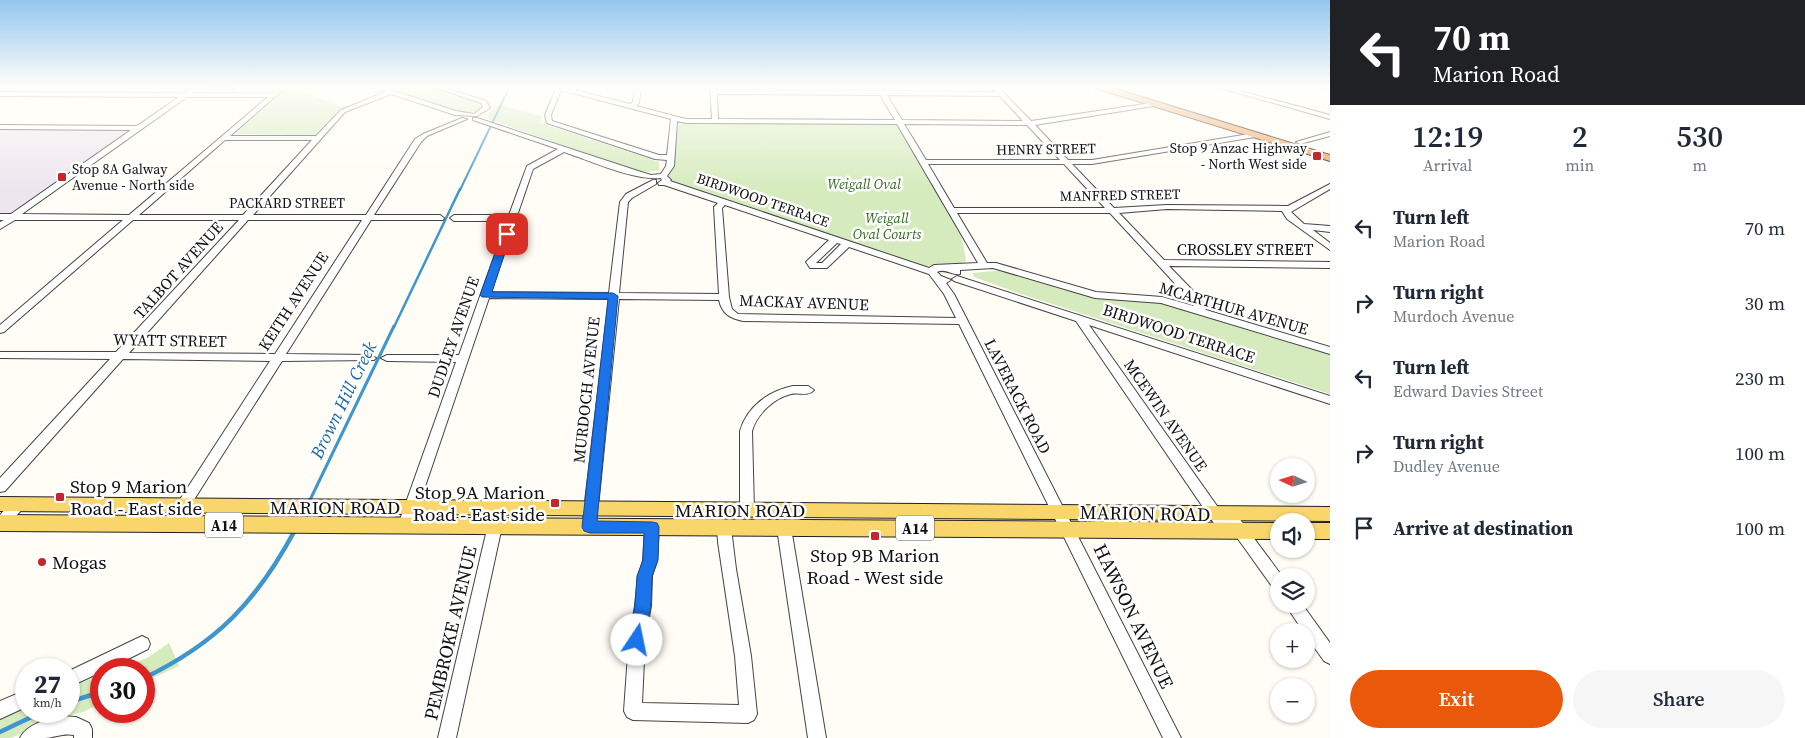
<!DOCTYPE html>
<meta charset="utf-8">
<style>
body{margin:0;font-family:"Source Serif 4",serif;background:#f6f6f7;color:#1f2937;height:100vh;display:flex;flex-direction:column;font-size:19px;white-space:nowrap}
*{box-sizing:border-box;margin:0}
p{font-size:16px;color:#747a83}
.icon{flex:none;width:28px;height:28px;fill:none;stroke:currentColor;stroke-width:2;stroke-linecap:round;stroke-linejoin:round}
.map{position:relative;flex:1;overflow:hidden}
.drawer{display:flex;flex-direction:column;background:#fff;width:475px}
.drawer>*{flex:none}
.guide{background:#202124;color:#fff;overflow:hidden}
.needle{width:32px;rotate:274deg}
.buttons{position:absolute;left:1270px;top:458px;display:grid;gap:10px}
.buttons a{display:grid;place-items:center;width:45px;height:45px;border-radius:50%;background:#fff;box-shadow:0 1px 4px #0004;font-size:25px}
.speed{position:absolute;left:15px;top:658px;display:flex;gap:10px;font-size:25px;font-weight:700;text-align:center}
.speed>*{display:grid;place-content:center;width:65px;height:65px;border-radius:50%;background:#fff;box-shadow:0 1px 4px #0004;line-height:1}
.speed small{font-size:12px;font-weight:400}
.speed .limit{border:8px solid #d22;background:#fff;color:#111}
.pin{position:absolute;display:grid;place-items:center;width:42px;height:42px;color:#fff;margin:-21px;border-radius:10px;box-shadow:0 2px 8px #0006}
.me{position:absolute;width:55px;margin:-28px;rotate:11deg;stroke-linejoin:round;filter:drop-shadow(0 0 4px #0008)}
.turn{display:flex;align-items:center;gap:18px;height:105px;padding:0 20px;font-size:22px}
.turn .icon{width:65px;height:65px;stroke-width:2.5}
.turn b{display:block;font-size:35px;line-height:42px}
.eta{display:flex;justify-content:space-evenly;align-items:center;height:85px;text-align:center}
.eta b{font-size:30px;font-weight:600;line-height:35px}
.button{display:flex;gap:10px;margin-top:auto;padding:10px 20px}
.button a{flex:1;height:58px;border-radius:30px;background:#ea580c;color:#fff;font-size:20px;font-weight:600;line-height:58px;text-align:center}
.button a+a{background:#f6f6f7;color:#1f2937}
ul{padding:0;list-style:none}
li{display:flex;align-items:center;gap:15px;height:75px;padding:0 20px}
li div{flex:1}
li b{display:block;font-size:19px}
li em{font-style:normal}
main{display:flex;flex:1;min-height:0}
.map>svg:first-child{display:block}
</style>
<main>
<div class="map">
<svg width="1330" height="738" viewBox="0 0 1330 738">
<rect width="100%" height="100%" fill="#fffdf5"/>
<!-- industrial -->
<path fill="#eee6ef" d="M0,130L128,131L11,213H0Z"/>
<!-- green -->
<g fill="#d5ebbd">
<path d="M288,86L343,107L314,135L234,134Z"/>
<path d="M379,86H428L472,99L483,109C462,121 403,93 379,86Z"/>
<path d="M500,105L541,116V123L659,162V170L648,172L634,170L488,119L489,112Z"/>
<path d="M673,120L900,123C926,165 961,210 966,261L951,268L910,265L664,182L663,176L670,166Z"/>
<path d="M1005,270L1101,299L1159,303L1330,355V394L1018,293L974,277L973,273Z"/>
<path d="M169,643L179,666L144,682V669H118L147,658Z"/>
<path d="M101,675V703L83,712L54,719L11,738H0V716L26,703V711H69V687Z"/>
</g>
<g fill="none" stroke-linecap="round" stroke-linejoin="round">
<!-- stream-far3 -->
<path stroke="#3f96cf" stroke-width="2" d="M460,190L510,86"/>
<!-- stream-far2 -->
<path stroke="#3f96cf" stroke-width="2.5" d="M394,327L460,189"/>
<!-- stream-far1 -->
<path stroke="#3f96cf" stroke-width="3" d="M309,502L394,326"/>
<!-- stream -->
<g stroke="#3f96cf" stroke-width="4.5">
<path d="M144,678C217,643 257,601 295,530"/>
<path d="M69,702L101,692"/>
<path d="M0,732L44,711"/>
</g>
<defs>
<g id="minor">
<path d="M195,86H201L192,93H272L281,86H287L230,136H316L341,110L385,92L370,86H378L456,111L474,114L483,107L481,103L431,86H439L486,101L490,108L477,116L455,115L391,94L345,112L253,215H366L415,139L423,134L462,118L467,119L427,136L421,142L374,215H440L444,218L443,220H371L286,354L370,355L376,358L374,360L282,361L176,528L171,530L166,528L164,524L270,361L123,359L5,491L0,492V478L110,359L0,358V352H116L239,220H133L4,332L0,333V325L123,220H15L0,229V222L4,220H0V214H11L131,130L0,129V125L137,126L179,97L0,96V92L184,93ZM187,97H268L129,215L22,214ZM225,140H312L243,215H139ZM248,220H362L275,354L129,353Z"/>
<path d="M557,86H563V87L630,104L633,102L635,86H641L639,103L636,106L686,119H712L710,86H716V90L878,91L877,89L880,87L884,91L996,92L991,86H997L1031,121L1158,102L1161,104L1160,105L1035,125L1068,160H1092L1255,133L1259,135L1255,137L1092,164H1072L1114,208L1167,205L1288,206L1330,184V189L1291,212L1304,224L1330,226V232L1313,230L1330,243V250L1287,219L1282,211L1167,209L1119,213L1164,260L1330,262V268L1169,266L1201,299L1206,310L1330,347V354L1161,303L1095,298L993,268L960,270V274C952,276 946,268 937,272L941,276L951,280L946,283L954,294L1181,738H1163L959,324L743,321C730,318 722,314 719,300L619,299L596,527L594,531L589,533L584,531L582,527L609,299L489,298L412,525L410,529L405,531L400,529L398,525L456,362L387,361L381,358L387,355H459L507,221H454L450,218L454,215H509L527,166L558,149L473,120V118H477L638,171L651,175L661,174L666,166L667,160L655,159L547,123L545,115ZM561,90L671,119L667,155H659L552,121L551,115ZM717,94L880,95L895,120L718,119ZM887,95L1000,96L1023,121L902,120ZM677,121L686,123L897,124L978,263L934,265L929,268L670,181L671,180L667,176L674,166ZM904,124L1027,125L1060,160H926ZM564,152C591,161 634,181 661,178L662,180L658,183L659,185H664L718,203L714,207L719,294L619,293L628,202L632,198L656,184V180H653L626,194L620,202L609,293L491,292L533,169ZM928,164H1064L1105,208H954ZM725,205L829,240L808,260L806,262L810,268H827L849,247L929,274L944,294L956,318L738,314L732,309L729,297L722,208ZM957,213H1110L1192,302L1194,306L1162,297L1096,292L996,263H987ZM837,243L841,244L822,263H816Z"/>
<path d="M1213,86H1222L1330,115V119Z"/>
<path d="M1321,86H1330V89L1322,87Z"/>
<path d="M1330,132V136L1300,144L1296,142Z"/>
<path d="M957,276L1330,396V404L1089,325L1222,513L1228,509L1233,510L1282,576H1279V590L1274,589L1233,532L1232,535L1227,537L1222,535L1076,321L954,281L952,279Z"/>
<path d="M793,386H808L814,390C808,397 799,392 791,394C774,398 757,414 752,431L754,510L752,514L747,515L742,514L740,510V431C747,407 768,391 793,386Z"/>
<path d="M18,499L23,500L25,504L23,508L5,529L0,531V515L13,500Z"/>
<path d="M499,503L504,504L506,508L456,738H438L492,508L494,504Z"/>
<path d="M652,521L657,523L659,527L657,561L652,576L651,606L645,640L642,703L739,705L735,656L718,542L717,528L719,524L724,522L729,524L731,528L736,569L751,656L757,714L754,720L748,723L633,720L627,717L624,711L629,640L635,606L638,576L643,561L645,527L647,523Z"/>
<path d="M784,522L789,524L791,528L826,738H808L777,528L779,524Z"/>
<path d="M1285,604H1302L1330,643V664L1324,661L1306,636V631H1303Z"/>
<path d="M142,636L148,639L150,644L148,649L108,669H101V672L69,687V671Z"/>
<path d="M26,690V707L0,719V701Z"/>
<path d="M62,716L76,717L89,723L92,729V738H74V735C63,733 56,737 45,738C37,738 28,738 20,738C26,725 48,718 62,716Z"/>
</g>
<g id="major">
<path d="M0,497L1330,507V521L0,511Z"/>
<path d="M0,515L1279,523V539L0,531Z"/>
<rect x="1306" y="523" width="24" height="16"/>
</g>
<path id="highway" d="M1094,86H1106L1330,155V161L1095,88Z"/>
</defs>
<!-- minor casing -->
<use href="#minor" stroke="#444" stroke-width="2"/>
<!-- major casing -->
<use href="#major" stroke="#222" stroke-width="2"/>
<!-- highway casing -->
<use href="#highway" stroke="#222" stroke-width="2"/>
<!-- minor -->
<use href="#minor" fill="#fff" fill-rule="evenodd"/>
<!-- major -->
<use href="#major" fill="#f9d66b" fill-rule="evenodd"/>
<!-- highway -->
<use href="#highway" fill="#f5a25d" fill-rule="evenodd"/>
</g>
<!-- wall -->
<path fill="#4d4742" d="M205,86H239L233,90H207Z"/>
<!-- shaded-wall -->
<path fill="#3f3936" d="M231,86H239L233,90Z"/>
<!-- sky -->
<linearGradient id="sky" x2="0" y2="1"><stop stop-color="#95c6ee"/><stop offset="0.46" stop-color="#fffefa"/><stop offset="1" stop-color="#fffefa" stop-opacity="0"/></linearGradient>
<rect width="1330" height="189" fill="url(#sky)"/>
<!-- route -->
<path fill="#1a73e8" stroke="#114b97" d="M507,231L511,234L492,292L613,293L618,296L597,521L652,522L657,523L659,527L658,560L652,576L651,606L642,646L637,648L631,646L628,640L635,606L637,576L643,560L644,533H590L584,531L582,527L608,299L482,297L480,295L502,234Z"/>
<!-- markers -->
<g fill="#c4262e" stroke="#fff" stroke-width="2">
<rect x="1312" y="151" width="10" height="10" rx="2.5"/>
<rect x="57" y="172" width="10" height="10" rx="2.5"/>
<rect x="55" y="492" width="10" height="10" rx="2.5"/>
<rect x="550" y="498" width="10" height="10" rx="2.5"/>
<rect x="870" y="531" width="10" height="10" rx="2.5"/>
<circle cx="42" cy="562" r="5"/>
</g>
<g text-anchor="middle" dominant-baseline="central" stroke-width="5" stroke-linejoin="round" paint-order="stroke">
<!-- far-poi labels -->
<g font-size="14" fill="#111" stroke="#fff" text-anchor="end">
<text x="1307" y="148">Stop 9 Anzac Highway<tspan x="1307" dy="16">- North West side</tspan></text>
<text x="72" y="169" text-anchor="start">Stop 8A Galway<tspan x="72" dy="16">Avenue - North side</tspan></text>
</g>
<!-- far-street labels -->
<g font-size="14" fill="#111" stroke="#fff">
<text transform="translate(1046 149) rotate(-1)">HENRY STREET</text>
<text transform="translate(1120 195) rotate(-1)">MANFRED STREET</text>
<text transform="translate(763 200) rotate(19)">BIRDWOOD TERRACE</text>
<text x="287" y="203">PACKARD STREET</text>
</g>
<!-- far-park labels -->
<g font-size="14" font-style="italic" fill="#2f6b1f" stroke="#fff">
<text x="864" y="184">Weigall Oval</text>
<text x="887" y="218">Weigall<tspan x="887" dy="16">Oval Courts</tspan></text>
</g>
<!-- shield labels -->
<g fill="#fff" stroke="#585858" stroke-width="1">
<rect x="205" y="512.5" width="38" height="25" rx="4"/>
<rect x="896" y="515.5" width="38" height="25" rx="4"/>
</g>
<g font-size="15" font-weight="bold" fill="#111">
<text x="224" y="525">A14</text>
<text x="915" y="528">A14</text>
</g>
<!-- street labels -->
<g font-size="16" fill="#111" stroke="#fff">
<text x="1245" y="249">CROSSLEY STREET</text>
<text transform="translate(178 270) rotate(-48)">TALBOT AVENUE</text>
<text transform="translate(293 301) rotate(-57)">KEITH AVENUE</text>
<text transform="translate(804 302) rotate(2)">MACKAY AVENUE</text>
<text transform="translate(1234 308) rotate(16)">MCARTHUR AVENUE</text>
<text transform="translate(1179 333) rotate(18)">BIRDWOOD TERRACE</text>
<text transform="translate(453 337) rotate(-71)">DUDLEY AVENUE</text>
<text transform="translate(170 340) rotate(1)">WYATT STREET</text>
<text transform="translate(586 390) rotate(-84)">MURDOCH AVENUE</text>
<text transform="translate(1018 396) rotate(63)">LAVERACK ROAD</text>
<text transform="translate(1166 415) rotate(55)">MCEWIN AVENUE</text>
</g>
<!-- water labels -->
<g font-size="18" font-style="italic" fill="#1768a6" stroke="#fff">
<text transform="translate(343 400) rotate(-64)">Brown Hill Creek</text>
</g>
<!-- near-poi labels -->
<g font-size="19" fill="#111" stroke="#fff" text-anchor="start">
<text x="70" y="486">Stop 9 Marion<tspan x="70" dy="22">Road - East side</tspan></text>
<text x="545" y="492" text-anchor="end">Stop 9A Marion<tspan x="545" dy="22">Road - East side</tspan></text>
<text x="875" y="555" text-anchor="middle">Stop 9B Marion<tspan x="875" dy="22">Road - West side</tspan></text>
<text x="52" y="562">Mogas</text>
</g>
<!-- near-street labels -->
<g font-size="19" fill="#111" stroke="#fff">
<text x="335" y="507">MARION ROAD</text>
<text x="740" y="510">MARION ROAD</text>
<text transform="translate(1145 513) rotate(1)">MARION ROAD</text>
<text transform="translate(1134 616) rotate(64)">HAWSON AVENUE</text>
<text transform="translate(450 633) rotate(-77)">PEMBROKE AVENUE</text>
</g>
</g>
</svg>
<div class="buttons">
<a><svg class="needle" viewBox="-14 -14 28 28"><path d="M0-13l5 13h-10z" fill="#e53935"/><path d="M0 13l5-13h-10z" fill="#747a83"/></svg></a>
<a><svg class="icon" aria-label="sound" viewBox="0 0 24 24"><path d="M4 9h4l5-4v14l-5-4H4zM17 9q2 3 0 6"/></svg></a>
<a><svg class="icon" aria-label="layers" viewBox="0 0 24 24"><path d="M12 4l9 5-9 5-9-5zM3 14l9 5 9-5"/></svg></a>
<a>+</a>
<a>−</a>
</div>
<div class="speed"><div>27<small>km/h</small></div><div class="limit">30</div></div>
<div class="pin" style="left:507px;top:234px;background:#d93025"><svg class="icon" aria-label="arrive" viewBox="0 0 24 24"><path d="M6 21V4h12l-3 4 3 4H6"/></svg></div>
<svg class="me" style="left:637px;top:640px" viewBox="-20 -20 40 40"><circle r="19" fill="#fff"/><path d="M0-13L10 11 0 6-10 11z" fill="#1a73e8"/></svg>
</div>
<section class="drawer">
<div class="guide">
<div class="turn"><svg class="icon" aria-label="left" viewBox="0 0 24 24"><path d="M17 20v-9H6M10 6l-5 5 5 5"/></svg><div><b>70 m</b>Marion Road</div></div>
</div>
<div class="eta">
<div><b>12:19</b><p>Arrival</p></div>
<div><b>2</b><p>min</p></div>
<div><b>530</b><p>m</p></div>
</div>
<ul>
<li><svg class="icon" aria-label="left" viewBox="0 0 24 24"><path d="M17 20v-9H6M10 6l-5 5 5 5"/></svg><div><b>Turn left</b><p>Marion Road</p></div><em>70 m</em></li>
<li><svg class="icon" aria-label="right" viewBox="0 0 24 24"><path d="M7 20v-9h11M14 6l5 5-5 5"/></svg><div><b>Turn right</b><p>Murdoch Avenue</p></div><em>30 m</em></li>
<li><svg class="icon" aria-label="left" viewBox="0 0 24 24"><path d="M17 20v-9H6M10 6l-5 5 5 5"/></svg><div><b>Turn left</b><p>Edward Davies Street</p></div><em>230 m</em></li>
<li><svg class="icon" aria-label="right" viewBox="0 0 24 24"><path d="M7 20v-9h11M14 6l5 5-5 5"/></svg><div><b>Turn right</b><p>Dudley Avenue</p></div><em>100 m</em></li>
<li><svg class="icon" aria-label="arrive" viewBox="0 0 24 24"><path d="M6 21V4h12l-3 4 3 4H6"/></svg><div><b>Arrive at destination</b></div><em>100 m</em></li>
</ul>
<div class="button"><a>Exit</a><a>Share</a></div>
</section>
</main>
